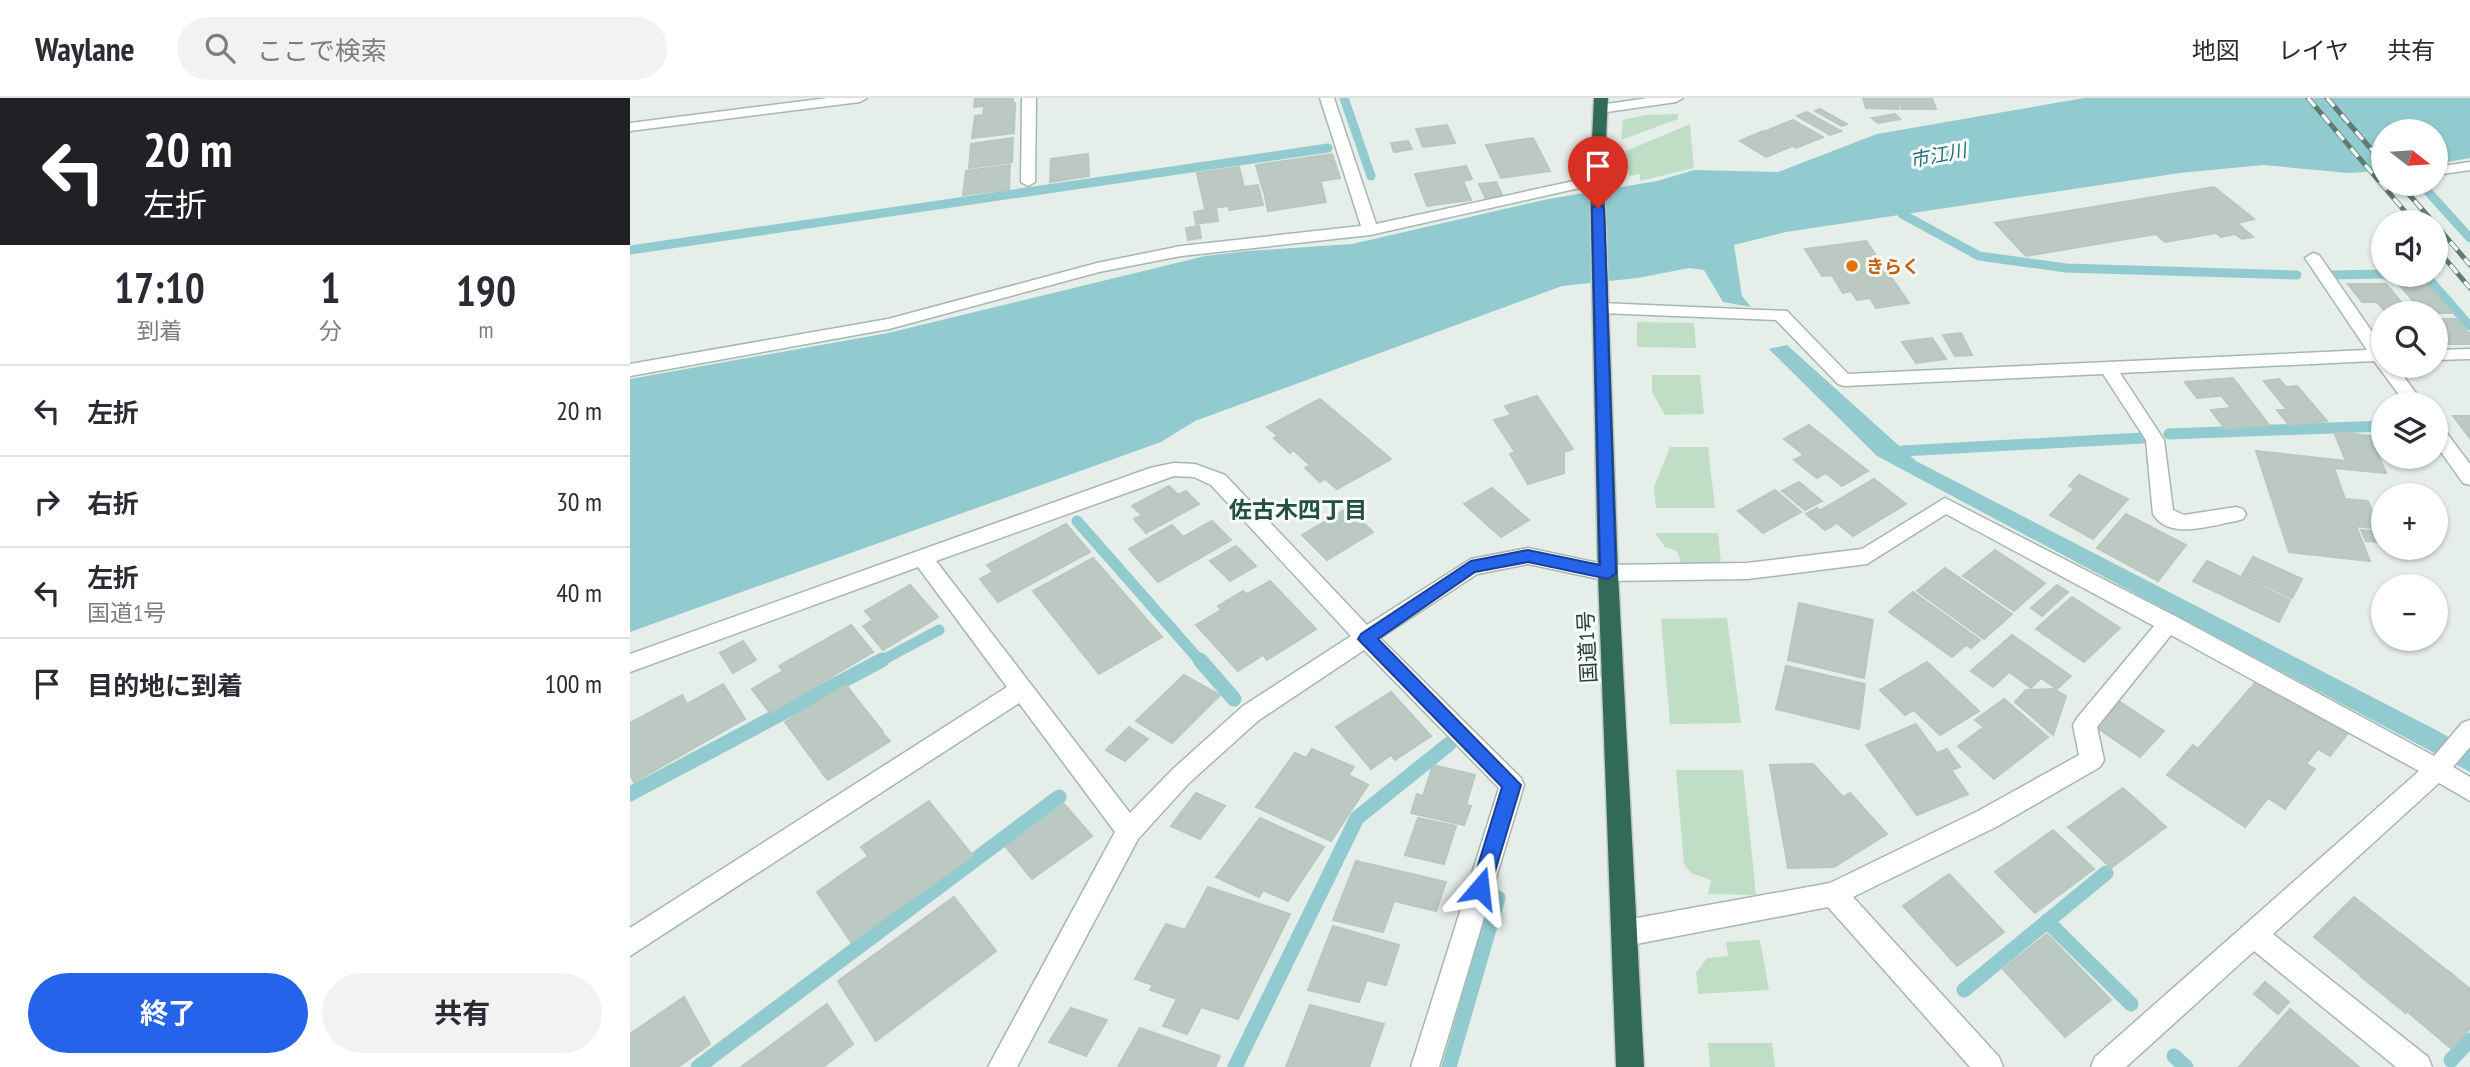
<!DOCTYPE html>
<html lang="ja">
<meta charset="utf-8">
<style>
body{margin:0;font-family:"PT Sans Narrow","Noto Sans JP",sans-serif;background:#f2f2f3;color:#2b2b33;height:100vh;display:flex;flex-direction:column;font-size:26px;white-space:nowrap}
*{box-sizing:border-box;margin:0}
p{font-size:23px;color:#7c7c81}
.icon{flex:none;width:38px;height:38px;fill:none;stroke:currentColor;stroke-width:2;stroke-linecap:round;stroke-linejoin:round}
.map{position:relative;flex:1;overflow:hidden}
.drawer{display:flex;flex-direction:column;background:#fff;width:630px}
.drawer>*{flex:none}
.hud{background:#202124;color:#fff;overflow:hidden}
.needle{width:46px;rotate:107deg}
.tools{position:absolute;left:1741px;top:21px;display:grid;gap:14px}
.tools a{display:grid;place-items:center;width:77px;height:77px;border-radius:50%;background:#fff;box-shadow:0 2px 5px #0004;font-size:35px}
.pin{position:absolute;display:grid;place-items:center;width:60px;height:60px;color:#fff;margin:-72px -30px;border-radius:50% 50% 50% 0;rotate:-45deg;box-shadow:0 0 7px #0007}
.pin .icon{rotate:45deg}
.me{position:absolute;width:77px;margin:-38px;rotate:17deg;stroke-linejoin:round;filter:drop-shadow(0 0 5px #0008)}
.turn{display:flex;align-items:center;gap:24px;height:147px;padding:0 28px;font-size:32px}
.turn .icon{width:91px;height:91px;stroke-width:2.5}
.turn b{display:block;font-size:49px;line-height:60px}
.eta{display:flex;justify-content:space-evenly;align-items:center;height:119px;text-align:center}
.eta b{font-size:42px;font-weight:700;line-height:49px}
.button{display:flex;gap:14px;margin-top:auto;padding:14px 28px}
.button a{flex:1;height:80px;border-radius:42px;background:#2563eb;color:#fff;font-size:28px;font-weight:700;line-height:80px;text-align:center}
.button a+a{background:#f2f2f3;color:#2b2b33}
ul{padding:0;list-style:none}
li{display:flex;align-items:center;gap:21px;height:91px;padding:0 28px;border-top:2px solid #e1e1e2}
li div{flex:1}
li b{display:block;font-size:26px}
li em{font-style:normal}
header{display:flex;align-items:center;gap:42px;box-sizing:border-box;height:98px;padding:0 35px;background:#fff;border-bottom:2px solid #e1e1e2}
header strong{font-size:33px}
nav{display:flex;gap:38px;margin-inline-start:auto;font-size:24px}
.search{width:490px;height:63px;background:#f2f2f3;display:flex;align-items:center;gap:18px;box-sizing:border-box;padding:0 24px;border-radius:38px;color:#7c7c81;font-size:26px}
main{display:flex;flex:1;min-height:0}
.map>svg:first-child{display:block}
</style>
<header>
<strong>Waylane</strong>
<div class="search"><svg class="icon" aria-label="search" viewBox="0 0 24 24"><circle cx="10" cy="10" r="6"/><path d="M15 15l6 6"/></svg>ここで検索</div>
<nav><a>地図</a><a>レイヤ</a><a>共有</a></nav>
</header>
<main>
<section class="drawer">
<div class="hud">
<div class="turn"><svg class="icon" aria-label="left" viewBox="0 0 24 24"><path d="M17 20v-9H6M10 6l-5 5 5 5"/></svg><div><b>20 m</b>左折</div></div>
</div>
<div class="eta">
<div><b>17:10</b><p>到着</p></div>
<div><b>1</b><p>分</p></div>
<div><b>190</b><p>m</p></div>
</div>
<ul>
<li><svg class="icon" aria-label="left" viewBox="0 0 24 24"><path d="M17 20v-9H6M10 6l-5 5 5 5"/></svg><div><b>左折</b></div><em>20 m</em></li>
<li><svg class="icon" aria-label="right" viewBox="0 0 24 24"><path d="M7 20v-9h11M14 6l5 5-5 5"/></svg><div><b>右折</b></div><em>30 m</em></li>
<li><svg class="icon" aria-label="left" viewBox="0 0 24 24"><path d="M17 20v-9H6M10 6l-5 5 5 5"/></svg><div><b>左折</b><p>国道1号</p></div><em>40 m</em></li>
<li><svg class="icon" aria-label="arrive" viewBox="0 0 24 24"><path d="M6 21V4h12l-3 4 3 4H6"/></svg><div><b>目的地に到着</b></div><em>100 m</em></li>
</ul>
<div class="button"><a>終了</a><a>共有</a></div>
</section>
<div class="map">
<svg width="1840" height="969" viewBox="0 0 1840 969">
<rect width="100%" height="100%" fill="#e6eeea"/>
<!-- green -->
<g fill="#c0dec6">
<path d="M1048,16V21L991,42L993,22L1015,17Z"/>
<path d="M1060,26L1064,70L1010,83V76L999,78L996,53Z"/>
<path d="M1007,224L1064,225L1066,250L1007,249Z"/>
<path d="M1022,277H1070L1074,316L1035,317L1022,294Z"/>
<path d="M1040,349H1078L1085,410H1026L1024,389Z"/>
<path d="M1025,435H1088L1091,465H1051L1047,453L1035,449Z"/>
<path d="M1097,520L1111,625L1040,626L1031,521Z"/>
<path d="M1046,672H1113L1126,797L1078,796L1081,782L1061,775L1054,766Z"/>
<path d="M1130,842L1139,892L1068,896L1066,875L1077,860L1098,858L1096,844Z"/>
<path d="M1078,945H1142L1145,969H1080Z"/>
</g>
<!-- water -->
<g fill="#91cbd0">
<path d="M1454,0H1840V60L1806,66V33H1754L1753,73L1718,75L1633,67L1550,75L1156,134L1104,147L1112,198L1121,209L1093,204L1074,172L1059,170L1008,180L932,188L565,323L531,344L0,534V281L258,235L575,158L618,153L722,146L918,101L1027,83L1064,72L1148,74L1247,36Z"/>
<path d="M1157,247L1286,363L1806,632L1840,651V674L1247,358L1139,251Z"/>
</g>
<g fill="none" stroke-linecap="round" stroke-linejoin="round">
<!-- stream-far2 -->
<g stroke="#91cbd0" stroke-width="9">
<path d="M714,0L741,78"/>
<path d="M1791,86L1840,140"/>
<path d="M1272,116L1349,158L1436,170L1667,177"/>
<path d="M0,152L698,50"/>
<path d="M1702,177L1754,176"/>
<path d="M1795,177L1840,228"/>
</g>
<!-- stream-far1 -->
<g stroke="#91cbd0" stroke-width="11">
<path d="M1539,336L1754,328"/>
<path d="M1272,353L1512,340"/>
<path d="M447,423L571,564"/>
<path d="M249,564L309,532"/>
</g>
<!-- stream -->
<g stroke="#91cbd0" stroke-width="15">
<path d="M570,562L604,601"/>
<path d="M0,696L252,562"/>
<path d="M1417,823L1501,906"/>
<path d="M1334,892L1476,775"/>
<path d="M1544,958L1556,969"/>
<path d="M1821,962L1840,942"/>
<path d="M68,969L429,699"/>
<path d="M605,969L727,720L819,646"/>
<path d="M819,969L868,800"/>
</g>
</g>
<!-- building -->
<g fill="#bbc9c2" stroke="#b8c7c0" stroke-width="2">
<path d="M345,0H383V4L344,9Z"/>
<path d="M1233,0H1266L1269,11L1236,10Z"/>
<path d="M1268,0H1302L1306,11H1272Z"/>
<path d="M385,5L384,35L342,40L345,18L353,17L354,9Z"/>
<path d="M1190,11L1217,26L1212,28L1185,13Z"/>
<path d="M1177,14L1211,33L1200,37L1167,18Z"/>
<path d="M1265,16L1270,21L1248,25L1242,20Z"/>
<path d="M1163,22L1193,39L1166,50L1136,33Z"/>
<path d="M817,27L825,45L793,49L786,31Z"/>
<path d="M1133,33L1160,49L1136,59L1110,43Z"/>
<path d="M383,40L382,64L339,70L341,46Z"/>
<path d="M903,40L920,73L871,80L856,47Z"/>
<path d="M778,43L782,51L764,54L761,45Z"/>
<path d="M458,56L459,78L420,84L421,61Z"/>
<path d="M702,56L710,80L633,92L626,67Z"/>
<path d="M380,67L379,91L333,97L336,73Z"/>
<path d="M836,68L842,81L833,83L841,102L797,108L785,76Z"/>
<path d="M609,69L614,89L628,87L633,107L599,112V108L575,111L567,75Z"/>
<path d="M866,84L873,99L856,101L849,86Z"/>
<path d="M691,85L696,104L638,113L634,93Z"/>
<path d="M1584,89L1624,121L1607,125L1623,139L1612,141L1605,136L1591,139L1586,135L1535,144L1526,136L1396,158L1365,125Z"/>
<path d="M586,110L588,123L566,126L564,114Z"/>
<path d="M569,128L571,140L558,142L556,130Z"/>
<path d="M1236,143L1279,205L1246,210L1240,200L1227,202L1221,193L1213,195L1202,177L1192,178L1175,151Z"/>
<path d="M1768,185H1796L1823,215H1793Z"/>
<path d="M1718,186H1756L1778,212H1754L1747,204H1732Z"/>
<path d="M1806,221H1827L1840,236V246H1806Z"/>
<path d="M1331,235L1342,257L1325,258L1313,237Z"/>
<path d="M1302,240L1316,261L1286,265L1272,244Z"/>
<path d="M1603,280L1639,327L1595,331L1581,312L1601,310L1579,282Z"/>
<path d="M1649,281L1656,289L1667,288L1697,323L1659,327L1647,312H1657L1634,283Z"/>
<path d="M1577,282L1589,298L1567,300L1555,284Z"/>
<path d="M907,298L943,351L934,354V375L898,386L880,356L885,354L864,322L881,317L875,308Z"/>
<path d="M690,301L761,361L707,391L695,381L690,384L675,370L680,367L663,352L660,355L644,340L648,338L637,329Z"/>
<path d="M1823,318H1840V340Z"/>
<path d="M1179,327L1238,373L1212,388L1196,375L1187,380L1164,362L1174,357L1154,341Z"/>
<path d="M1704,334L1740,338L1756,375L1704,370L1715,401L1738,403L1749,431L1726,428L1740,463L1659,454L1626,353L1716,363Z"/>
<path d="M1449,377L1498,401L1463,441L1420,417L1444,391L1439,388Z"/>
<path d="M1244,381L1276,406L1223,438L1191,412Z"/>
<path d="M1169,384L1192,403L1175,412L1152,393Z"/>
<path d="M539,388L548,397L556,393L569,406L516,435L504,421L512,417L502,408Z"/>
<path d="M862,390L899,422L871,439L834,406Z"/>
<path d="M1145,392L1171,414L1133,435L1108,413Z"/>
<path d="M718,410L743,434L697,462L672,437Z"/>
<path d="M1187,410L1205,426L1195,432L1176,416Z"/>
<path d="M1496,416L1556,447L1528,483L1467,450Z"/>
<path d="M582,423L601,442L528,484L499,451L542,427L553,439Z"/>
<path d="M436,426L460,454L368,504L350,481L363,474L357,467Z"/>
<path d="M1731,432L1754,434V445L1736,443Z"/>
<path d="M606,448L626,468L600,483L580,463Z"/>
<path d="M1365,452L1415,485L1384,513L1333,478Z"/>
<path d="M1623,459L1672,481L1662,500L1612,477Z"/>
<path d="M463,460L532,539L469,576L403,493Z"/>
<path d="M1577,463L1660,502L1649,524L1563,483Z"/>
<path d="M1315,470L1382,516L1354,541L1287,493Z"/>
<path d="M640,483L686,531L637,562L633,557L608,573L566,527L591,512L588,508L613,493L617,496Z"/>
<path d="M280,487L308,519L253,552L233,528L243,522L235,513Z"/>
<path d="M1427,487L1438,494L1412,518L1401,510Z"/>
<path d="M1283,494L1350,542L1341,550L1336,547L1322,559L1259,514Z"/>
<path d="M1442,499L1490,530L1454,564L1406,531Z"/>
<path d="M1169,505L1243,522L1234,580L1158,562Z"/>
<path d="M221,527L243,554L140,615L122,591L153,573L149,568Z"/>
<path d="M1382,537L1441,578L1427,591L1411,580L1401,590L1379,574L1363,589L1341,573Z"/>
<path d="M113,543L126,562L103,575L90,555Z"/>
<path d="M1297,564L1349,613L1310,637L1284,612L1275,617L1250,592Z"/>
<path d="M1156,568L1235,586L1229,631L1146,611Z"/>
<path d="M554,577L590,597L542,645L506,623Z"/>
<path d="M1630,579L1719,634L1700,658L1688,651L1676,666L1685,671L1655,711L1638,700L1615,729L1537,677L1563,647L1568,651Z"/>
<path d="M93,586L115,621L4,684L0,676V625L52,597L57,606Z"/>
<path d="M216,587L253,634L191,673L155,624Z"/>
<path d="M1423,591L1436,598L1423,637L1385,604L1396,592Z"/>
<path d="M761,594L801,638L765,662L761,657L741,671L706,629Z"/>
<path d="M1374,601L1418,639L1364,681L1328,648L1354,629L1345,622Z"/>
<path d="M1490,604L1534,633L1510,659L1466,629Z"/>
<path d="M1286,626L1307,655L1317,651L1330,669L1321,672L1338,696L1287,717L1236,647Z"/>
<path d="M499,629L518,641L495,663L476,652Z"/>
<path d="M253,636L260,643L198,682L192,675Z"/>
<path d="M682,651L724,669L718,677L738,687L701,743L626,709L665,655L676,660Z"/>
<path d="M1183,666L1213,699L1220,695L1257,736L1204,769L1158,770L1140,667Z"/>
<path d="M803,667L845,677L836,707L841,708L834,727L781,715L787,696L793,698Z"/>
<path d="M1493,690L1536,729L1481,770L1438,729Z"/>
<path d="M566,695L595,708L570,741L541,728Z"/>
<path d="M299,703L343,758L221,844L187,794L238,758L231,749Z"/>
<path d="M434,706L462,738L402,781L376,749Z"/>
<path d="M630,720L694,749L658,803L633,792L629,799L586,779Z"/>
<path d="M788,720L826,728L814,766L775,757Z"/>
<path d="M1423,732L1464,771L1405,815L1365,774Z"/>
<path d="M726,763L816,784L806,813L764,803L753,834L703,822Z"/>
<path d="M1319,776L1374,834L1327,868L1273,808Z"/>
<path d="M578,789L660,816L608,921L571,909L557,936L533,928L547,901L520,892L523,887L505,881L536,826L555,832Z"/>
<path d="M324,799L366,853L246,943L208,883Z"/>
<path d="M1724,799L1768,834L1729,876L1684,839Z"/>
<path d="M703,828L769,847L756,887L737,882L729,904L678,892Z"/>
<path d="M1770,835L1815,871L1776,915L1730,878Z"/>
<path d="M1417,836L1481,902L1435,939L1373,871Z"/>
<path d="M1817,872L1840,891V930L1822,951L1779,915Z"/>
<path d="M1635,884L1659,904L1648,916L1624,896Z"/>
<path d="M54,899L80,946L48,969H0V936Z"/>
<path d="M197,906L223,946L193,969H111Z"/>
<path d="M680,907L754,926L739,969H656Z"/>
<path d="M441,910L477,922L456,958L419,944Z"/>
<path d="M1660,911L1729,969H1609Z"/>
<path d="M510,930L590,958L585,969H488Z"/>
</g>
<g fill="none" stroke-linecap="round" stroke-linejoin="round">
<defs>
<g id="minor">
<path d="M198,0H237L230,4L0,33V25Z"/>
<path d="M392,0H406L405,84L398,88L391,84Z"/>
<path d="M690,0H704L746,126L967,78L974,82L967,86L740,137L551,158L469,174L259,231L0,278V266L258,221L467,165L551,148L731,128Z"/>
<path d="M1018,0H1053L1046,4L970,15L963,11L970,7Z"/>
<path d="M1840,64V72L1806,77V69Z"/>
<path d="M1683,155L1689,157L1754,251V268H1766L1794,306H1776L1744,263L1490,275L1534,342L1543,412L1554,417L1606,409L1613,411L1616,416L1613,421L1606,423C1582,427 1539,443 1523,416L1516,342L1473,276L1214,288L1208,286L1146,222L971,215L963,210L971,205L1157,213L1218,276L1737,252L1675,160Z"/>
<path d="M1840,251V261L1806,262V252Z"/>
<path d="M1806,328L1813,330L1840,366V387L1833,385L1806,347Z"/>
<path d="M544,365L565,366L595,377L737,527L841,461L898,450L978,467L1117,465L1232,451L1315,400L1547,519L1804,658L1832,625L1840,622V649L1823,669L1840,679V703L1809,685L1643,836L1798,959L1802,969H1766L1624,853L1496,969H1461L1465,959L1789,673L1541,537L1467,629L1474,662L1470,669L1366,729L1223,799L1369,959L1373,969H1340L1198,809L996,848L987,844L983,835L987,826L996,822L1200,785L1348,713L1449,657L1443,627L1447,620L1524,528L1316,416L1237,466L1117,481L978,483L898,466L847,476L750,540L891,680L894,687L809,969H781L869,690L734,552L629,622L559,685L508,741L387,969H358L485,734L389,605L0,858V830L377,589L288,469L0,574V556L520,370ZM544,378L564,379L581,387L721,538L613,608L543,671L500,715L306,463Z"/>
</g>
<path id="highway" d="M964,0H978L974,82L988,475L1014,969H986L968,475L960,82Z"/>
</defs>
<!-- minor casing -->
<use href="#minor" stroke="#a8b6b0" stroke-width="3"/>
<!-- highway casing -->
<use href="#highway" stroke="#c2c9c7" stroke-width="3"/>
<!-- minor -->
<use href="#minor" fill="#fff" fill-rule="evenodd"/>
<!-- highway -->
<use href="#highway" fill="#326a5a" fill-rule="evenodd"/>
<defs>
<g id="rail">
<path d="M1678,0L1784,124"/>
<path d="M1697,0L1754,66"/>
<path d="M1770,86L1803,124"/>
<path d="M1806,127L1840,167"/>
<path d="M1806,150L1840,190"/>
</g>
</defs>
<!-- rail casing -->
<use href="#rail" stroke="#607b71" stroke-width="5"/>
<!-- rail -->
<use href="#rail" stroke="#f6faf8" stroke-width="3.5" stroke-dasharray="11" stroke-linecap="butt"/>
</g>
<!-- route -->
<path fill="#2563eb" stroke="#184099" stroke-width="2" d="M968,106L974,110L986,475L978,481L898,464L845,474L748,541L891,687L860,790L857,796L850,799L843,796L841,790L872,689L728,541L731,536L841,463L898,452L970,467L962,110Z"/>
<!-- markers -->
<circle fill="#e8710a" stroke="#f6faf8" stroke-width="2.5" cx="1222" cy="168" r="7"/>
<g text-anchor="middle" dominant-baseline="central" stroke-width="6" stroke-linejoin="round" paint-order="stroke">
<!-- far-food labels -->
<g font-size="18" font-weight="bold" fill="#c56008" stroke="#f6faf8" text-anchor="start">
<text x="1236" y="168">きらく</text>
</g>
<!-- far-water labels -->
<g font-size="19" font-style="italic" fill="#217279" stroke="#f6faf8">
<text transform="translate(1308 57) rotate(-11)">市江川</text>
</g>
<!-- street labels -->
<g font-size="21" fill="#253f36" stroke="#f6faf8">
<text transform="translate(957 549) rotate(-93)">国道1号</text>
</g>
<!-- neighbourhood labels -->
<g font-size="23" font-weight="bold" fill="#225141" stroke="#f6faf8">
<text x="668" y="411">佐古木四丁目</text>
</g>
</g>
</svg>
<div class="tools">
<a><svg class="needle" viewBox="-14 -14 28 28"><path d="M0-13l5 13h-10z" fill="#e53935"/><path d="M0 13l5-13h-10z" fill="#7c7c81"/></svg></a>
<a><svg class="icon" aria-label="sound" viewBox="0 0 24 24"><path d="M4 9h4l5-4v14l-5-4H4zM17 9q2 3 0 6"/></svg></a>
<a><svg class="icon" aria-label="search" viewBox="0 0 24 24"><circle cx="10" cy="10" r="6"/><path d="M15 15l6 6"/></svg></a>
<a><svg class="icon" aria-label="layers" viewBox="0 0 24 24"><path d="M12 4l9 5-9 5-9-5zM3 14l9 5 9-5"/></svg></a>
<a>+</a>
<a>−</a>
</div>
<div class="pin" style="left:968px;top:110px;background:#d93025"><svg class="icon" aria-label="arrive" viewBox="0 0 24 24"><path d="M6 21V4h12l-3 4 3 4H6"/></svg></div>
<svg class="me" style="left:850px;top:790px" viewBox="-20 -20 40 40"><path d="M0-17L14 15 0 8-14 15z" fill="#2563eb" stroke="#fff" stroke-width="4"/></svg>
</div>
</main>
